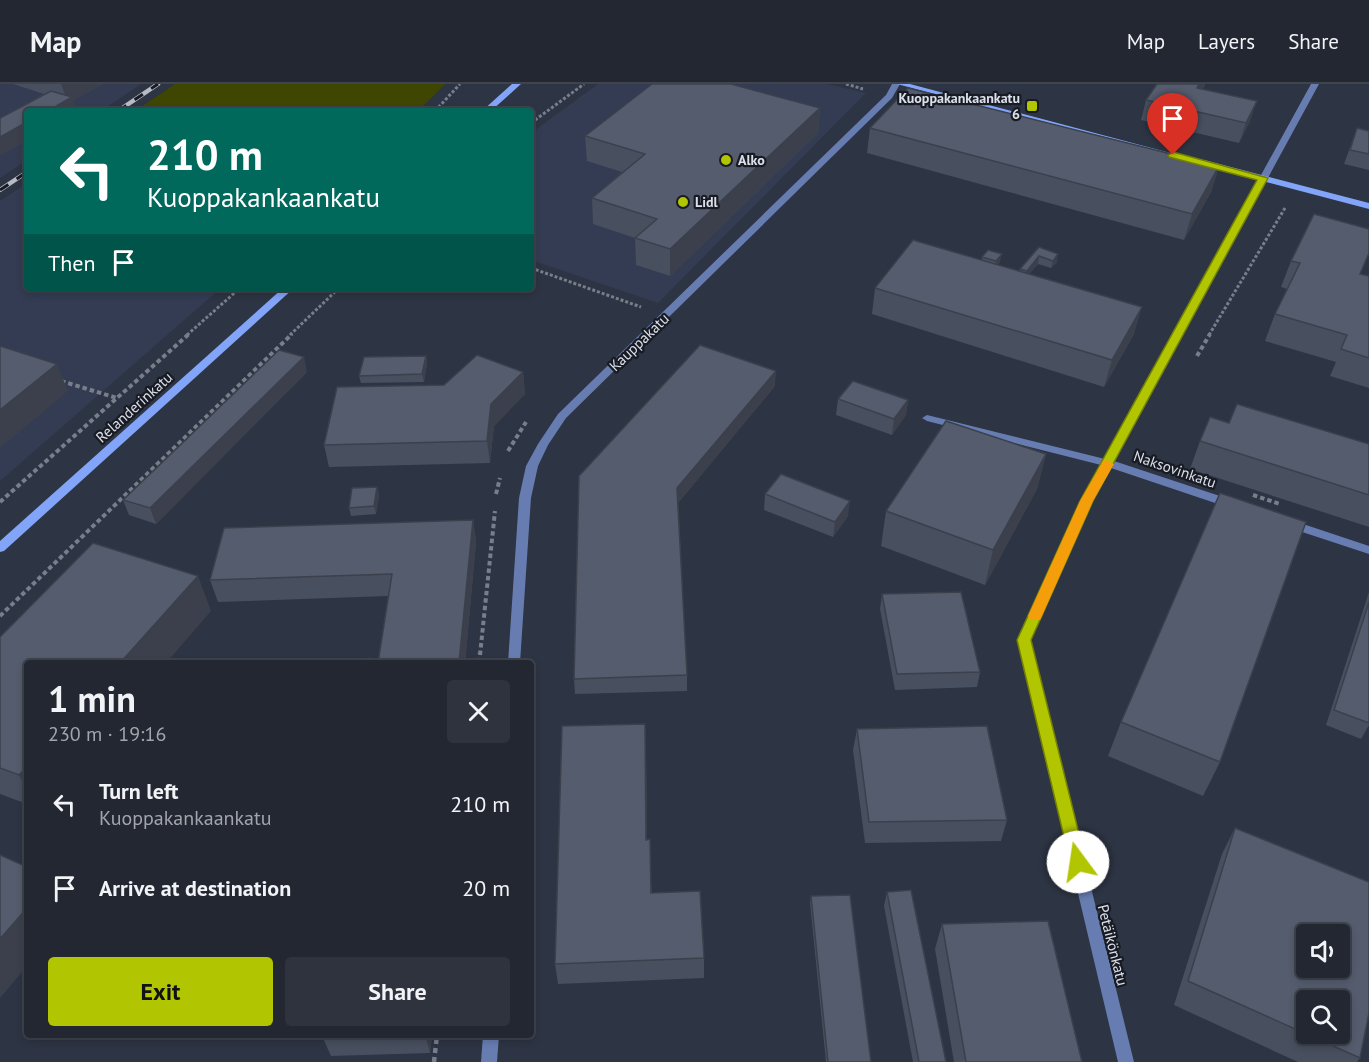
<!DOCTYPE html>
<meta charset="utf-8">
<style>
body{margin:0;font-family:"PT Sans",sans-serif;background:#2e333e;color:#f1f3f6;height:100vh;display:flex;flex-direction:column;font-size:22px;white-space:nowrap}
*{box-sizing:border-box;margin:0}
p{font-size:20px;color:#a2a5ac}
.icon{flex:none;width:33px;height:33px;fill:none;stroke:currentColor;stroke-width:2;stroke-linecap:round;stroke-linejoin:round}
.map{position:relative;flex:1;overflow:hidden}
.side{position:absolute;left:24px;top:576px;width:510px;height:378px;display:flex;flex-direction:column;background:#222732;border-radius:6px;box-shadow:0 3px 9px #0003,0 0 0 2px #3f444d}
.side>*{flex:none}
.banner{position:absolute;left:24px;top:24px;width:510px;height:183px;border-radius:6px;box-shadow:0 3px 9px #0003,0 0 0 2px #3f444d;background:#00695c;color:#fff;overflow:hidden}
.buttons{position:absolute;left:1296px;top:840px;display:grid;gap:12px}
.buttons a{display:grid;place-items:center;width:54px;height:54px;border-radius:6px;background:#222732;box-shadow:0 3px 9px #0003,0 0 0 2px #3f444d;font-size:30px}
.pin{position:absolute;display:grid;place-items:center;width:51px;height:51px;color:#fff;margin:-62px -26px;border-radius:50% 50% 50% 0;rotate:-45deg;box-shadow:0 0 6px #0007}
.pin .icon{rotate:45deg}
.me{position:absolute;width:66px;margin:-33px;rotate:346deg;stroke-linejoin:round;filter:drop-shadow(0 0 4px #0008)}
.turn{display:flex;align-items:center;gap:21px;height:126px;padding:0 24px;font-size:27px}
.turn .icon{width:78px;height:78px;stroke-width:2.5}
.turn b{display:block;font-size:42px;line-height:51px}
.then{display:flex;align-items:center;height:57px;padding:0 24px;background:#0003;gap:12px;font-size:22px}
.round{display:grid;place-items:center;flex:none;width:63px;height:63px;border-radius:6px;background:#2e333e}
.headline{display:flex;align-items:center;justify-content:space-between;height:102px;padding:0 24px}
h1{font-size:36px;font-weight:700;line-height:45px}
.primary-button{display:flex;gap:12px;margin-top:auto;padding:12px 24px}
.primary-button a{flex:1;height:69px;border-radius:6px;background:#b1c500;color:#111;font-size:24px;font-weight:700;line-height:69px;text-align:center}
.primary-button a+a{background:#2e333e;color:#f1f3f6}
ul{padding:0;list-style:none}
li{display:flex;align-items:center;gap:18px;height:84px;padding:0 24px}
li div{flex:1}
li b{display:block;font-size:22px}
li em{font-style:normal}
header{display:flex;align-items:center;gap:36px;box-sizing:border-box;height:84px;padding:0 30px;background:#222732;border-bottom:2px solid #3f444d}
header strong{font-size:28px}
nav{display:flex;gap:33px;margin-inline-start:auto;font-size:21px}
.map>svg:first-child{display:block}
</style>
<header>
<strong>Map</strong>
<nav><a>Map</a><a>Layers</a><a>Share</a></nav>
</header>
<div class="map">
<svg width="1369" height="978" viewBox="0 0 1369 978">
<rect width="100%" height="100%" fill="#2d3443"/>
<!-- built -->
<g fill="#333c52">
<path d="M0,0H141L101,27H27V76L0,94Z"/>
<path d="M598,0H827L866,9L658,219L531,176V49Z"/>
<path d="M27,99V204H221L0,397V117Z"/>
</g>
<!-- green -->
<path fill="#3e4601" d="M175,0H445L418,27H135Z"/>
<g fill="none" stroke-linecap="round" stroke-linejoin="round">
<!-- path-far2 -->
<g stroke="#787e8b" stroke-width="3" stroke-dasharray="3 2" stroke-linecap="butt">
<path d="M846,0L863,5"/>
<path d="M435,27L460,0"/>
<path d="M531,39L584,0"/>
<path d="M531,184L641,223"/>
<path d="M187,251L240,204"/>
<path d="M290,251L339,204"/>
<path d="M1209,251L1285,124"/>
</g>
<!-- path-far1 -->
<g stroke="#787e8b" stroke-width="4" stroke-dasharray="4.5 3" stroke-linecap="butt">
<path d="M1197,272L1210,250"/>
<path d="M61,297L117,314"/>
<path d="M508,367L526,338"/>
<path d="M496,410L500,394"/>
<path d="M1253,411L1280,420"/>
<path d="M0,418L189,250"/>
<path d="M0,532L292,250"/>
<path d="M480,571L495,427"/>
</g>
<!-- path -->
<g stroke="#787e8b" stroke-width="4.5" stroke-dasharray="5 4" stroke-linecap="butt">
<path d="M479,579L480,569"/>
<path d="M434,978L437,951"/>
</g>
<!-- street -->
<g fill="#677db1" fill-rule="evenodd">
<path d="M892,0H900L892,14L566,334L548,361L538,382L531,414L520,579H508L519,414L526,382L538,360L558,330L886,11Z"/>
<path d="M1311,0H1319L1114,377L1235,417L1237,420L1235,423H1227L1111,384L1093,417L1030,556L1134,978H1118L1018,556L1081,417L1101,381L927,337L922,334L927,331L1105,375Z"/>
<path d="M1291,436L1369,462V470L1287,443L1285,440Z"/>
<path d="M483,951H499L497,978H481Z"/>
</g>
<!-- secondary -->
<g fill="#82a5f9" fill-rule="evenodd">
<path d="M512,0H521L491,27H482Z"/>
<path d="M897,0H910L1174,70L1167,72Z"/>
<path d="M1204,76L1369,119V125L1201,81L1200,79Z"/>
<path d="M283,204H294L4,467L0,468V457Z"/>
</g>
<defs>
<g id="rail">
<path d="M118,27L158,0"/>
<path d="M0,106L27,88"/>
</g>
</defs>
<!-- rail casing -->
<use href="#rail" stroke="#b6bbc6" stroke-width="4.5"/>
<!-- rail -->
<use href="#rail" stroke="#181b23" stroke-width="3" stroke-dasharray="10" stroke-linecap="butt"/>
</g>
<!-- wall -->
<g fill="#484f5e">
<path d="M13,0H103L73,16L27,27V56L0,71V34L44,10Z"/>
<path d="M1205,0L1203,5L1250,37L1239,59L1141,36L1146,16Z"/>
<path d="M820,24L818,49L670,192L636,181L635,154L593,140L592,114L622,88L587,77L585,52Z"/>
<path d="M870,44L1219,82L1211,108L1184,156L867,69Z"/>
<path d="M1357,44L1369,47V86L1344,80Z"/>
<path d="M1039,163L1057,178L1051,184L1038,180L1029,190L1134,250L1104,303L872,230L875,204L982,176V173L1000,177L998,181L1020,187V185Z"/>
<path d="M1291,177L1369,192V304L1330,292L1336,278L1265,257L1275,230L1287,205L1281,203Z"/>
<path d="M426,272L427,279L424,298L361,299L359,292Z"/>
<path d="M307,288L156,440L129,431L123,416Z"/>
<path d="M523,288L525,310L494,342L490,379L329,383L324,361L444,301Z"/>
<path d="M775,302L678,419L687,591V607L575,610L574,595L579,392Z"/>
<path d="M838,315L908,316L906,331L892,351L836,331Z"/>
<path d="M1229,339L1369,360V443L1190,385L1200,357Z"/>
<path d="M1046,370L1037,405L985,501L881,462L886,427Z"/>
<path d="M377,403L379,411L376,430L351,432L349,424Z"/>
<path d="M765,410L848,432L833,453L764,426Z"/>
<path d="M473,436L476,458L465,579H378L388,512L218,518L210,496Z"/>
<path d="M1369,508V641L1361,655L1326,641Z"/>
<path d="M882,510L980,588L977,603L895,606L880,525Z"/>
<path d="M211,527L27,579V720L0,710V553Z"/>
<path d="M1121,638L1220,678L1203,712L1108,672Z"/>
<path d="M857,645L1007,736L1001,757L865,759L853,666Z"/>
<path d="M646,662L647,756L652,809L704,874V894L558,900L555,880Z"/>
<path d="M1235,744L1360,974L1357,978H1298L1174,921L1222,770Z"/>
<path d="M887,808L946,978H913L884,822Z"/>
<path d="M811,812L871,978H826L810,819Z"/>
<path d="M942,840L1082,978H954L935,865Z"/>
<path d="M323,951H432L430,969L331,972L323,954Z"/>
</g>
<!-- shaded-wall -->
<g fill="#3b404c">
<path d="M61,0H103L73,16L77,27H48L67,16Z"/>
<path d="M1199,0H1205L1192,23L1197,4Z"/>
<path d="M1257,17L1250,37L1239,59L1246,39Z"/>
<path d="M820,24L818,49L670,192V165Z"/>
<path d="M27,38V56L0,71V53Z"/>
<path d="M1219,82L1211,108L1184,156L1192,130Z"/>
<path d="M1002,170L1000,177L995,185L996,177Z"/>
<path d="M1058,170L1057,178L1051,184L1053,177Z"/>
<path d="M1039,172L1038,180L1025,195L1027,187Z"/>
<path d="M1142,223L1134,250L1104,303L1112,276Z"/>
<path d="M426,272L427,279L424,298L422,290Z"/>
<path d="M304,273L307,288L156,440L150,424Z"/>
<path d="M57,280L68,307L0,364V326Z"/>
<path d="M776,287L775,302L677,420V404Z"/>
<path d="M523,288L525,310L494,342L490,379L487,357L491,320Z"/>
<path d="M908,316L906,331L892,351L894,335Z"/>
<path d="M1046,370L1037,405L985,501L993,466Z"/>
<path d="M377,403L379,411L376,430L374,422Z"/>
<path d="M850,417L848,432L833,453L835,438Z"/>
<path d="M473,436L476,458L465,579H459Z"/>
<path d="M198,492L211,527L166,579H120Z"/>
<path d="M645,640L646,662L647,777L646,756Z"/>
<path d="M27,683V705L19,691Z"/>
<path d="M27,824V882L0,914V855Z"/>
<path d="M425,951H432L430,969Z"/>
</g>
<!-- building -->
<g fill="#545c6d" stroke="#3b404c" stroke-width="1.5" fill-rule="evenodd">
<path d="M652,0H731L820,24L670,165L635,154L657,135L592,114L645,70L585,52Z"/>
<path d="M1157,0H1199L1197,4L1257,17L1246,39L1146,16Z"/>
<path d="M908,4L1219,82L1192,130L870,44Z"/>
<path d="M51,7L72,13L48,27H27V38L0,53V34Z"/>
<path d="M1357,44L1369,47V70L1350,66Z"/>
<path d="M1314,130L1369,145V169L1360,190L1369,192V274L1341,265L1347,251L1275,230L1300,179L1291,177Z"/>
<path d="M913,156L1142,223L1112,276L875,204Z"/>
<path d="M1039,163L1058,170L1053,177L1039,172L1027,187L1020,185Z"/>
<path d="M988,166L1002,170L996,177L982,173Z"/>
<path d="M700,261L776,287L677,404L687,591L574,595L579,392Z"/>
<path d="M0,262L57,280L0,326Z"/>
<path d="M279,266L304,273L150,424L123,416Z"/>
<path d="M477,271L523,288L491,320L487,357L324,361L337,303L444,301Z"/>
<path d="M426,272L422,290L359,292L364,273Z"/>
<path d="M853,297L908,316L894,335L838,315Z"/>
<path d="M1237,320L1369,360V411L1200,357L1210,333L1229,339Z"/>
<path d="M946,337L1046,370L993,466L886,427Z"/>
<path d="M781,390L850,417L835,438L765,410Z"/>
<path d="M377,403L374,422L349,424L352,404Z"/>
<path d="M1220,409L1306,438L1220,678L1121,638Z"/>
<path d="M473,436L459,579H378L392,490L210,496L224,444Z"/>
<path d="M93,459L198,492L120,579H27V683L19,691L0,684V553Z"/>
<path d="M961,508L980,588L897,590L882,510Z"/>
<path d="M1369,518V639L1334,626Z"/>
<path d="M371,574V579H342V577Z"/>
<path d="M645,640L646,756L650,755L651,809L700,807L704,874L555,880L562,642Z"/>
<path d="M987,642L1007,736L869,738L857,645Z"/>
<path d="M1235,744L1369,798V929L1360,974L1188,897ZM1306,850H1340V884H1306ZM1306,916H1340V950H1306Z"/>
<path d="M0,771L27,783V824L0,855Z"/>
<path d="M911,806L946,978H919L887,808Z"/>
<path d="M850,811L871,978H828L811,812Z"/>
<path d="M1048,837L1082,978H966L942,840Z"/>
<path d="M323,951H391L323,954Z"/>
</g>
<!-- route -->
<path fill="#b1c500" stroke="#738000" stroke-width="1.5" d="M1173,68L1268,94L1093,417L1031,556L1086,778L1084,783L1078,786L1072,783L1070,778L1017,556L1080,417L1257,96L1169,73L1168,71Z"/>
<!-- slow -->
<path fill="#f59e0b" d="M1107,376L1114,380L1093,417L1042,532L1040,536H1030L1028,532L1080,417L1103,377Z"/>
<!-- markers -->
<g fill="#b1c500" stroke="#181b23" stroke-width="2">
<rect x="1026" y="16" width="12" height="12" rx="3"/>
<circle cx="726" cy="76" r="6"/>
<circle cx="683" cy="118" r="6"/>
</g>
<g text-anchor="middle" dominant-baseline="central" stroke-width="4.5" stroke-linejoin="round" paint-order="stroke">
<!-- far-poi labels -->
<g font-size="14" font-weight="bold" fill="#dbe0ea" stroke="#181b23" text-anchor="start">
<text x="1020" y="14" text-anchor="end">Kuoppakankaankatu<tspan x="1020" dy="16">6</tspan></text>
<text x="738" y="76">Alko</text>
<text x="695" y="118">Lidl</text>
</g>
<!-- street labels -->
<g font-size="15" fill="#dbe0ea" stroke="#181b23">
<text transform="translate(639 258) rotate(-44)">Kauppakatu</text>
<text transform="translate(134 323) rotate(-42)">Relanderinkatu</text>
<text transform="translate(1175 385) rotate(19)">Naksovinkatu</text>
<text transform="translate(1113 861) rotate(76)">Petäikönkatu</text>
</g>
</g>
</svg>
<div class="buttons">
<a><svg class="icon" aria-label="sound" viewBox="0 0 24 24"><path d="M4 9h4l5-4v14l-5-4H4zM17 9q2 3 0 6"/></svg></a>
<a><svg class="icon" aria-label="search" viewBox="0 0 24 24"><circle cx="10" cy="10" r="6"/><path d="M15 15l6 6"/></svg></a>
</div>
<div class="pin" style="left:1173px;top:71px;background:#d93025"><svg class="icon" aria-label="arrive" viewBox="0 0 24 24"><path d="M6 21V4h12l-3 4 3 4H6"/></svg></div>
<svg class="me" style="left:1078px;top:778px" viewBox="-20 -20 40 40"><circle r="19" fill="#fff"/><path d="M0-13L10 11 0 6-10 11z" fill="#b1c500"/></svg>
<div class="banner">
<div class="turn"><svg class="icon" aria-label="left" viewBox="0 0 24 24"><path d="M17 20v-9H6M10 6l-5 5 5 5"/></svg><div><b>210 m</b>Kuoppakankaankatu</div></div>
<div class="then">Then<svg class="icon" aria-label="arrive" viewBox="0 0 24 24"><path d="M6 21V4h12l-3 4 3 4H6"/></svg></div>
</div>
<section class="side">
<div class="headline"><div><h1>1 min</h1><p>230 m · 19:16</p></div><a class="round"><svg class="icon" aria-label="close" viewBox="0 0 24 24"><path d="M6 6l12 12M18 6L6 18"/></svg></a></div>
<ul>
<li><svg class="icon" aria-label="left" viewBox="0 0 24 24"><path d="M17 20v-9H6M10 6l-5 5 5 5"/></svg><div><b>Turn left</b><p>Kuoppakankaankatu</p></div><em>210 m</em></li>
<li><svg class="icon" aria-label="arrive" viewBox="0 0 24 24"><path d="M6 21V4h12l-3 4 3 4H6"/></svg><div><b>Arrive at destination</b></div><em>20 m</em></li>
</ul>
<div class="primary-button"><a>Exit</a><a>Share</a></div>
</section>
</div>
